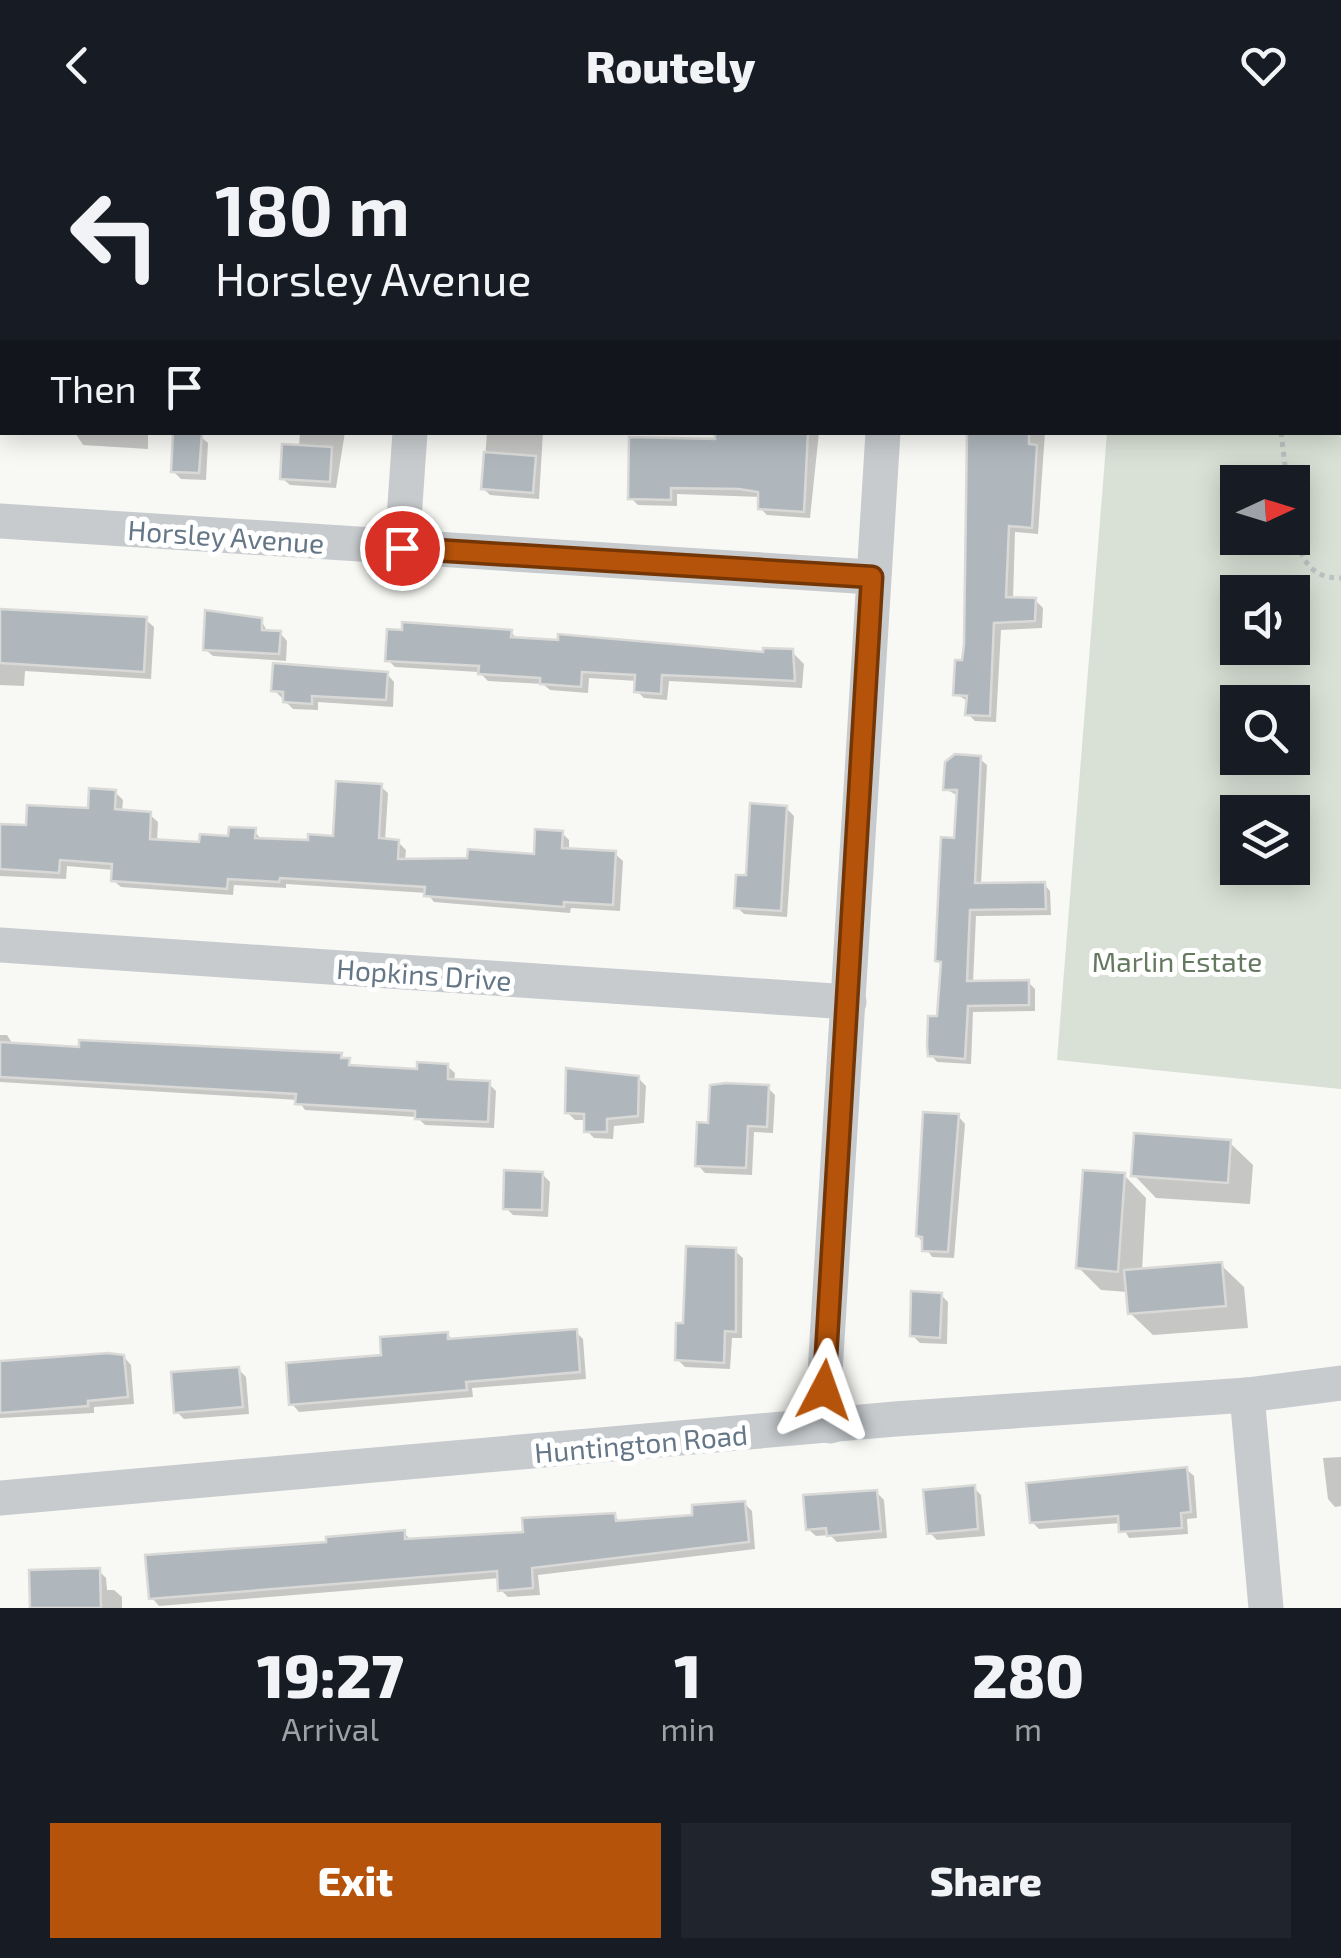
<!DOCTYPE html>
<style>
body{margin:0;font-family:"Exo 2",sans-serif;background:#20242c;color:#f1f3f6;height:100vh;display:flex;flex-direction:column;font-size:38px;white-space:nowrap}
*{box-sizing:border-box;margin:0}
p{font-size:32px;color:#9ea1a6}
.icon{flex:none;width:55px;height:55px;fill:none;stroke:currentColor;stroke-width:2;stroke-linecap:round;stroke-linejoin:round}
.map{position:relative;height:1478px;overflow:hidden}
.panel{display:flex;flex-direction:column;background:#171b24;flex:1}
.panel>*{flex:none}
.banner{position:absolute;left:0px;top:0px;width:1342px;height:305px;box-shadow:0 5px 25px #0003;background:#171b24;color:#f1f3f6;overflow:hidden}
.needle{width:65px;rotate:86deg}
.buttons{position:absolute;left:1220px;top:335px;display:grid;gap:20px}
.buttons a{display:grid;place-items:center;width:90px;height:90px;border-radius:0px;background:#171b24;box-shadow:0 5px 25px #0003;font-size:50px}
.pin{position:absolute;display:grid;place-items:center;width:85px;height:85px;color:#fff;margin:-42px;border:5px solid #fff;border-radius:50%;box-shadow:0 2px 10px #0007}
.me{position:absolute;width:110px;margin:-55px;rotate:4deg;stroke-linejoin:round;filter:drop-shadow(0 0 8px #0008)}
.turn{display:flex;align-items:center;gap:35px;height:210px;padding:0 50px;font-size:45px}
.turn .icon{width:130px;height:130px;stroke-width:2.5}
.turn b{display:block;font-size:70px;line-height:85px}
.then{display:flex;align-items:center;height:95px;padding:0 50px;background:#0003;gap:20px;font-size:38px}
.eta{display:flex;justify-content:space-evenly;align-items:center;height:170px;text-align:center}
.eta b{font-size:60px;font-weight:800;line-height:70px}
.action{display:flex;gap:20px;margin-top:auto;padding:20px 50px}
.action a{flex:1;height:115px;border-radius:0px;background:#b45309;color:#fff;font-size:40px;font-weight:800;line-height:115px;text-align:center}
.action a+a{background:#20242c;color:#f1f3f6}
header{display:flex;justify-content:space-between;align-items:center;height:130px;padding:0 50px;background:#171b24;font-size:45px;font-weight:800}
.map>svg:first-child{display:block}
</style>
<header><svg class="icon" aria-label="back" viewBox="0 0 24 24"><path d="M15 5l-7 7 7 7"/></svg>Routely<svg class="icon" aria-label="heart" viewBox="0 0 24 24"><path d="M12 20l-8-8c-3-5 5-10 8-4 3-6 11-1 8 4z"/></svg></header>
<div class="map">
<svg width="1341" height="1478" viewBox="0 0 1341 1478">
<rect width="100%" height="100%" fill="#f8f8f5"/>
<!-- green -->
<path fill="#d9e0d5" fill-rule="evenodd" d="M1131,0H1341V959L1057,930L1107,303L1340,302V2ZM1238,352H1292V408H1238ZM1238,462H1292V518H1238ZM1238,572H1292V628H1238ZM1238,682H1292V738H1238Z"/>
<!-- shadow -->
<g fill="#0003">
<path d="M2,258V295L0,293Z"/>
<path d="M54,302H148V319L83,315L76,304Z"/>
<path d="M300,302H345L336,358L290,355L282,348L299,317Z"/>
<path d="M487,302H543L539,369L490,365L483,358Z"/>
<path d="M744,302H819L810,388L767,385L760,378L761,367L677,364V376L638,375L631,368L717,312Z"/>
<path d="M970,302H1045L1038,404L1015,402L1013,470H1035L1043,478L1042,498L1001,500L996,592L975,591L968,584L969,572L956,564L964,533Z"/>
<path d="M200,306L208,313L206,350L181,349L173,341Z"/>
<path d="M0,482L146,490L154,497L151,549L25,541L24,556L0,555Z"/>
<path d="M261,490L268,503H280L287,511L286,531L213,526L205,519Z"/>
<path d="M511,502L518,510L765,525L792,522L804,534L802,558L669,551L667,570L644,568L637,561V551L589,548L588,563L550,560L543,554L488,551L479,542L395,537L388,530Z"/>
<path d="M387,544L394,552L393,577L318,572V580L293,579L274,560Z"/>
<path d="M980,629L987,635L981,755L1044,754L1050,761L1051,785L976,786L973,853L1028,852L1035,859V881L973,882L971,934L937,932L931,925L940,889L943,837L937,830L959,666L945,659Z"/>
<path d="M380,656L388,663L385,711L398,712L406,720L405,731L536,727L562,703L569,710V721L615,724L623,731L620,781L571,778L570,783L434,772L427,763L286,754V758L234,755L233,765L121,757L113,750L114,740L67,736L66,749L0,746V696L29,698L90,681L115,662L123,670L122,682L150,685L158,692L157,712L202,715L254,701L262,710L310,713L335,708Z"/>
<path d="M786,678L794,686L787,787L744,784L737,777Z"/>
<path d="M0,905H7L14,916L340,926L356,938L419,942L447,936L455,943L454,952L488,953L496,961L494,998L425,995L417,987L305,980L298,970L0,952Z"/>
<path d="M638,948L646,956L644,993L614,996L613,1009L594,1008L586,1000V990H575L567,982Z"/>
<path d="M768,958L775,965L773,1003L754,1002L752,1045L705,1043L698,1035L710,995Z"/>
<path d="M958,986L965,994L954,1128L932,1127L918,1106Z"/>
<path d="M1230,1013L1253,1035L1250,1074L1156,1068L1134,1045Z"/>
<path d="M542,1044L550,1052L548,1087L513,1085L506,1078Z"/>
<path d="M1124,1045L1146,1068L1142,1141L1221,1135L1244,1157L1248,1198L1153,1205L1130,1183L1128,1162L1101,1160L1079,1138Z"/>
<path d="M735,1121L743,1128L742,1208H732L730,1239L685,1237L677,1229L685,1196Z"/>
<path d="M941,1165L948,1172L947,1214L920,1213L912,1205Z"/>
<path d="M576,1202L583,1209L586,1249L472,1258L473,1267L299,1282L292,1274L384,1227L447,1204L454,1211Z"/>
<path d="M124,1227L131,1235L134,1274L94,1277V1283L0,1288V1233Z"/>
<path d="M238,1239L246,1247L249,1284L184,1289L177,1282Z"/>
<path d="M1341,1327V1376L1335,1377L1328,1369L1323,1328Z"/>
<path d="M1186,1339L1194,1346L1197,1388L1187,1389L1188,1404L1129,1408L1121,1393L1039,1399L1032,1392Z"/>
<path d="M974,1358L981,1365L985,1406L937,1410L929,1402Z"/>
<path d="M876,1362L884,1370L887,1408L837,1412L830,1405L816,1406L808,1399Z"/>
<path d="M744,1373L752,1381L755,1419L538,1445L540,1465L508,1467L501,1460L500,1448L159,1476L152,1468L329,1414L404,1403L412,1411L526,1404L614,1386L622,1393L695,1387Z"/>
<path d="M98,1440L106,1448L107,1460H114L122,1467V1478H33Z"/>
</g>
<!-- building -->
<g fill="#afb7bd" stroke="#d9d9d7" stroke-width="2.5">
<path d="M173,302L202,303L199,343L171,342Z"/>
<path d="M715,302H808L804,382L758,379V362L739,359L671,358V370L628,369L629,307L715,309Z"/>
<path d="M967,302H1029V314L1037,315L1032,398L1009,396L1006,467L1036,468L1035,491L994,493L990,586L965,585L967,566L953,565L955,530H962L964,515Z"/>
<path d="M282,314L332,317L330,352L280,349Z"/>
<path d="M484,322L536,326L533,363L481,359Z"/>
<path d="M0,479L147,487L144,542L0,533Z"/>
<path d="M205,480L262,488V500L281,501L279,524L203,520Z"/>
<path d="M402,492L512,500L511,507L558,510V504L763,522V518L793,519L795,551L662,545L661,564L634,562L635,545L582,542L581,557L540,554V548L478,544L479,536L385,531L387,499L402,500Z"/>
<path d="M273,533L388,542L386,570L312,566V574L283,572V562L271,561Z"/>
<path d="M955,624L981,626L975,753L1045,752L1046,779L970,780L967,851L1029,850V875L968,876L965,929L928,926L927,916L928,886H937L941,832L935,831L941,707L954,708L957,660H943L945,632Z"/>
<path d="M336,651L382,654L379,708L399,710L398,729L467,728L468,719L534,724L535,699L563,701L562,718L616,721L613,775L564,772V777L424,766L425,757L280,748L279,752L228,749L227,759L111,751L112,734L60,730L59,743L0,739V694L26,695L27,675L88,678L89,658L116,660L115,679L151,682L150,709L199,712L200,704L228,706L229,697L256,698L255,708L308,710V704L333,706Z"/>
<path d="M750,673L787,676L781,781L734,778L736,745H746Z"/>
<path d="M79,910L342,923L341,928H350L349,935L417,939V932L448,934V949L490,951L488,992L415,989V981L295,974L296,964L0,947V912L79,917Z"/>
<path d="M566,938L639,946L638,986L607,989V1002H584V984L565,983Z"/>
<path d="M726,953L769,955L767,997L748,996L746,1038L695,1036L697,992L708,993L710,955Z"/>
<path d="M923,982L959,984L948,1122L922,1121V1107L916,1106Z"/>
<path d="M1134,1003L1231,1010L1228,1053L1131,1046Z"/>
<path d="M504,1040L543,1042L542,1080L503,1079Z"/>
<path d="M1083,1040L1125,1043L1118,1142L1076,1138Z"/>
<path d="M686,1116L736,1118V1202L725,1201L724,1233L675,1230L676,1193H683Z"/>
<path d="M1222,1132L1226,1176L1128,1184L1124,1140Z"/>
<path d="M911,1161L942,1163L940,1208L910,1206Z"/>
<path d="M577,1199L580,1242L466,1252L467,1260L289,1275L286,1233L381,1225L380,1207L448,1202V1209Z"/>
<path d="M108,1223L124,1225L128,1267L88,1271V1276L0,1283V1231Z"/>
<path d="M239,1237L243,1277L174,1283L171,1242Z"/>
<path d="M1187,1337L1191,1382L1181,1383L1182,1398L1119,1402L1118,1386L1030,1393L1026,1353Z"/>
<path d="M975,1355L978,1399L927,1404L923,1360Z"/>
<path d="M877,1360L881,1401L827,1406L826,1398L806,1400L803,1365Z"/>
<path d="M745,1371L749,1412L532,1438L533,1458L498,1461L497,1441L149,1469L145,1425L326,1412V1407L405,1400V1409L523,1402L522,1388L615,1383L616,1391L692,1385V1375Z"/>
<path d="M100,1438L101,1478H30L29,1440Z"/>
</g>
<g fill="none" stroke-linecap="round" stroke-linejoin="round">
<!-- path -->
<g stroke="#bec1c3" stroke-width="5" stroke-dasharray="5 5" stroke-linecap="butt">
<path d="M1281,302L1287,352"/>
<path d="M1292,393C1300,423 1305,448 1341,448"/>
</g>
<!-- minor -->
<g stroke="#c7cbce" stroke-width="35">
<path d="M429,2V0"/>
<path d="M908,2V0"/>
<path d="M1340,113L1341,112"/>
<path d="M0,391L871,447"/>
<path d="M402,418L410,302"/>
<path d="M0,815L849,872"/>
<path d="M1247,1265L1266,1478"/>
<path d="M830,1296L824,1259L883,302"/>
<path d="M0,1368L895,1289L1247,1265L1341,1253"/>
</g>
</g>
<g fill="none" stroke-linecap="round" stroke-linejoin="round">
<defs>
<path id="route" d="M402,418L872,447L824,1260"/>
</defs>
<!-- route casing -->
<use href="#route" stroke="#753606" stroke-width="25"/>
<!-- route -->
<use href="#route" stroke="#b45309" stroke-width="18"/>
</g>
<g text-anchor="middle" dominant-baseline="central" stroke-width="10" stroke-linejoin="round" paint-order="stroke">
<!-- street labels -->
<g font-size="28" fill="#657787" stroke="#fff">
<text transform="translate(226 406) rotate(4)">Horsley Avenue</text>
<text transform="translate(424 844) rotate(4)">Hopkins Drive</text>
<text transform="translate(641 1313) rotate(-5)">Huntington Road</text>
</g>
<!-- park labels -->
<g font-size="28" fill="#657960" stroke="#fff">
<text x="1177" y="831">Marlin Estate</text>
</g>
</g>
</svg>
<div class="buttons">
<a><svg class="needle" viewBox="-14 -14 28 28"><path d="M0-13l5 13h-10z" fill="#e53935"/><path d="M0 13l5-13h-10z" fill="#9ea1a6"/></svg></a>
<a><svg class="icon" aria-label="sound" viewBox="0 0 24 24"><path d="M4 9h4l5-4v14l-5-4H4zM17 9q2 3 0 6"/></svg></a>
<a><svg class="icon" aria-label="search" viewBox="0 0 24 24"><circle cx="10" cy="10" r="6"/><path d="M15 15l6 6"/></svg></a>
<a><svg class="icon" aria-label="layers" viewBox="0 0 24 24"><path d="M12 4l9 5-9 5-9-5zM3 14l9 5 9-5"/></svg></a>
</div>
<div class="pin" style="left:402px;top:418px;background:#d93025"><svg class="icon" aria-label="arrive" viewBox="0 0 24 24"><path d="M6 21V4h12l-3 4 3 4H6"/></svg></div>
<svg class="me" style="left:824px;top:1260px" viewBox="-20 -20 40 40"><path d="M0-17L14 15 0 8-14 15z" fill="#b45309" stroke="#fff" stroke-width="4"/></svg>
<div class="banner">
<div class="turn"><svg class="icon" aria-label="left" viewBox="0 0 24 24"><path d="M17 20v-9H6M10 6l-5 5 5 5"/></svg><div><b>180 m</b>Horsley Avenue</div></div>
<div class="then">Then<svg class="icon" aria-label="arrive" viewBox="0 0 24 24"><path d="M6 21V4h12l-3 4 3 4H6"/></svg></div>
</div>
</div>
<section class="panel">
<div class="eta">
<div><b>19:27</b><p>Arrival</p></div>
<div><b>1</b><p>min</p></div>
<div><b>280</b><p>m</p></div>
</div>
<div class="action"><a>Exit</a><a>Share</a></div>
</section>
